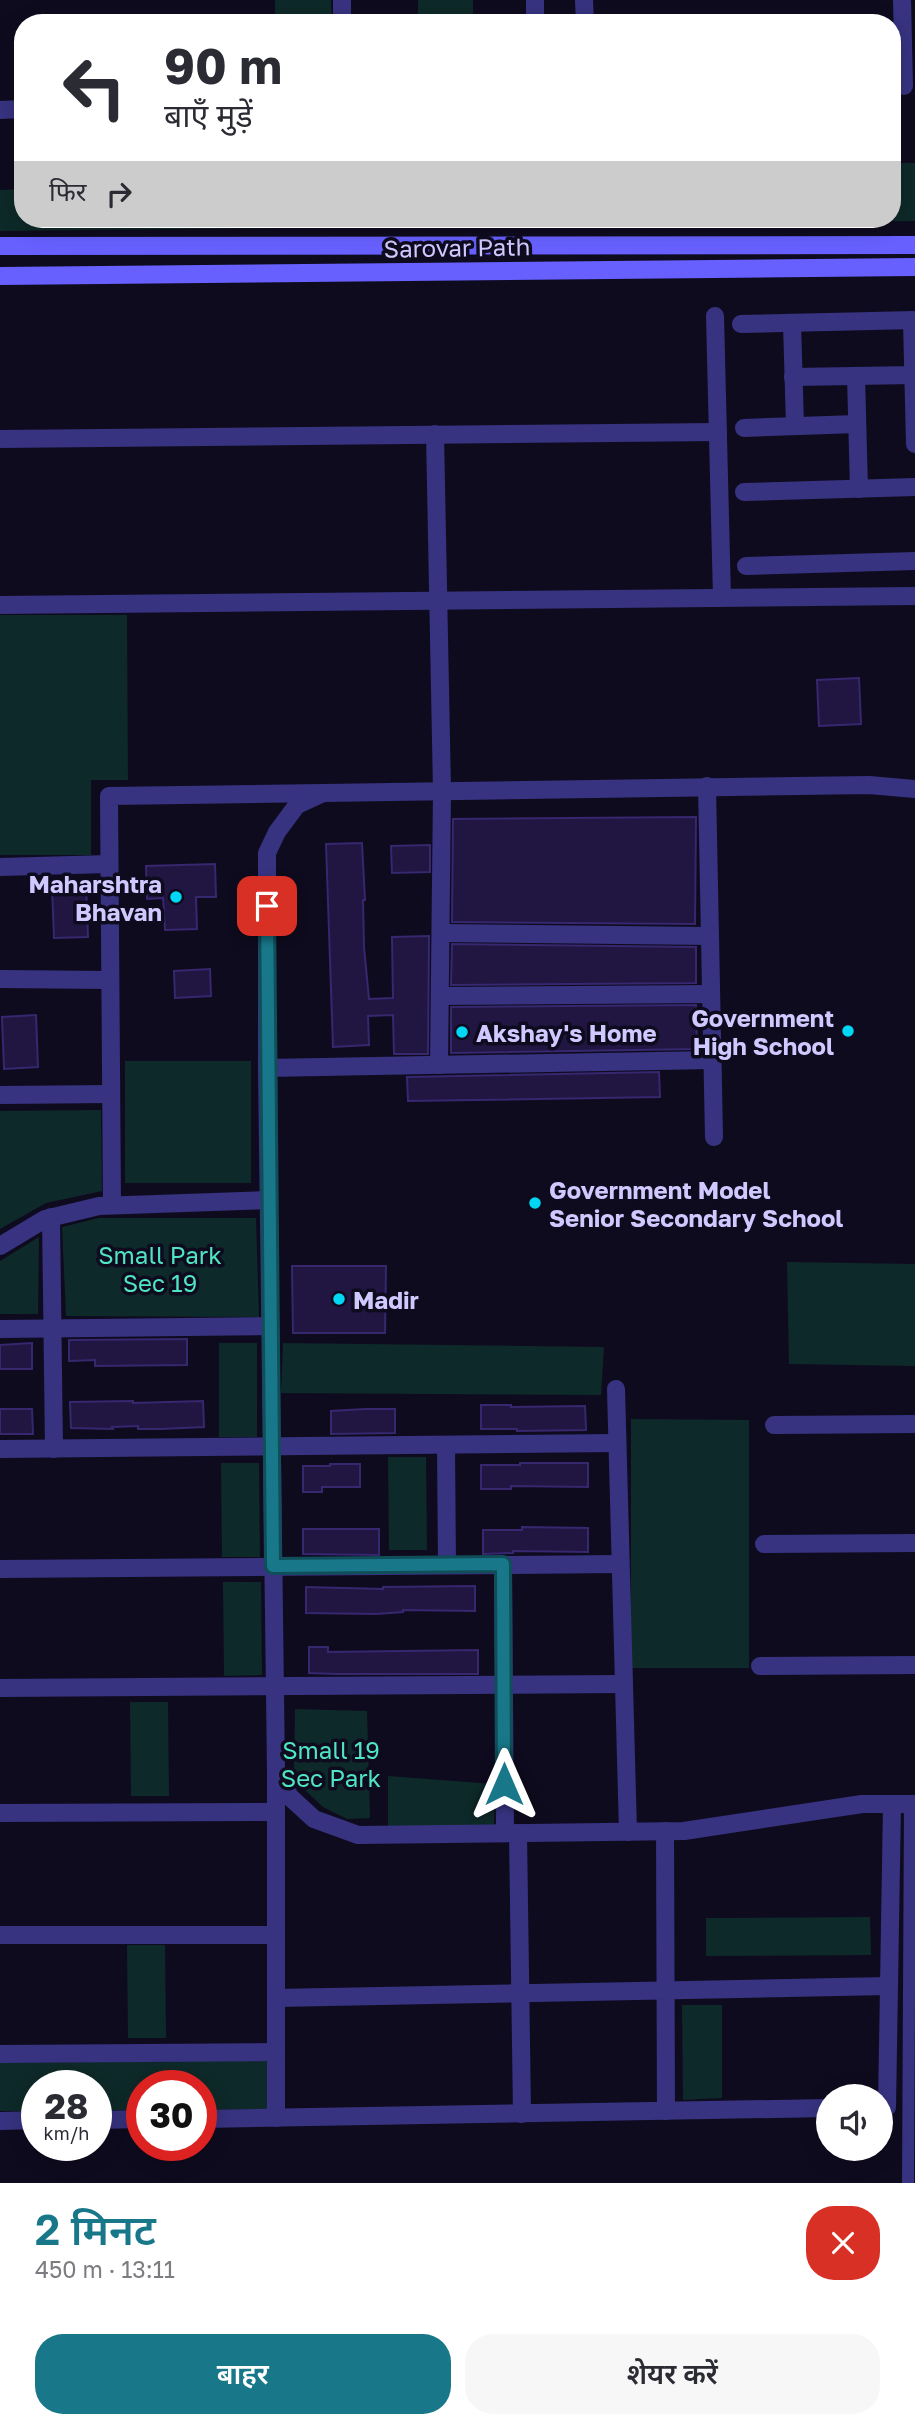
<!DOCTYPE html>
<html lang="hi">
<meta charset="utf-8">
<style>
body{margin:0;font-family:"Golos Text","Noto Sans Devanagari",sans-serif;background:#f7f7f7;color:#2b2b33;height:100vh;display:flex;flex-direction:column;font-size:26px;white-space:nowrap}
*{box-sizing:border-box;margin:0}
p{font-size:23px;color:#7c7c81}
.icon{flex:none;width:38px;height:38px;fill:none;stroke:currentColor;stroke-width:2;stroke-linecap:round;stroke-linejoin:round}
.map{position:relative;height:2183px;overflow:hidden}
.sheet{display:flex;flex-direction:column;background:#fff;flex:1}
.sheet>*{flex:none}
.hud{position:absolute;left:14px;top:14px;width:887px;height:214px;border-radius:28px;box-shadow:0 4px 18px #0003;background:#fff;color:#2b2b33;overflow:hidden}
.fabs{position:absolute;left:816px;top:2084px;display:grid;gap:14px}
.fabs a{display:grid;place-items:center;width:77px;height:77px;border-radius:50%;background:#fff;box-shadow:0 4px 18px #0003;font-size:35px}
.speed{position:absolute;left:21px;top:2070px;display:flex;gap:14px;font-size:35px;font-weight:700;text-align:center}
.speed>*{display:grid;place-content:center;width:91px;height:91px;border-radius:50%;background:#fff;box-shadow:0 4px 18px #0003;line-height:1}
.speed small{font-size:18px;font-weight:400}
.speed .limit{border:10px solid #d22;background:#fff;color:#111}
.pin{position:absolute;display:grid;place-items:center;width:60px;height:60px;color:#fff;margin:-30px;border-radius:14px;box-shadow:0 4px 10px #0006}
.me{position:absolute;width:77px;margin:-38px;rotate:0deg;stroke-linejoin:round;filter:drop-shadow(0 0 5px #0008)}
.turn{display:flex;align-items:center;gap:24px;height:147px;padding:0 35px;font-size:32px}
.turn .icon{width:91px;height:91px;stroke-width:2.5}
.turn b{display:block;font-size:49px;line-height:60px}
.then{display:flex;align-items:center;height:66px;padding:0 35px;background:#0003;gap:14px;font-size:26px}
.round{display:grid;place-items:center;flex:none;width:74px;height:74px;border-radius:28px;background:#f7f7f7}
.headline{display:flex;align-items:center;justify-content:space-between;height:119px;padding:0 35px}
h1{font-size:42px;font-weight:600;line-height:52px;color:#18788a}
.primary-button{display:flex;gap:14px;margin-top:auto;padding:14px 35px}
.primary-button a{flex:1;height:80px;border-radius:28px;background:#18788a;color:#fff;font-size:28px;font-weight:600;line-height:80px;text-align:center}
.primary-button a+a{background:#f7f7f7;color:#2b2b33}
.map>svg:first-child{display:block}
</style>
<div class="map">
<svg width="915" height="2183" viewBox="0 0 915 2183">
<rect width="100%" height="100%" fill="#0f0b1f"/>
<!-- green -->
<g fill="#0e2929">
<path d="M275,0H331L332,23H275Z"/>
<rect x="418" y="0" width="55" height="20"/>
<path d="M893,163H915V221L0,231V190L23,189V219H892Z"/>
<path d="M0,615H127L128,780H91V855H0Z"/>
<rect x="125" y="1061" width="126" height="122"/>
<path d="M101,1110L102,1191L46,1203L0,1229V1111Z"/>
<path d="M99,1218H256L259,1317L66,1316L62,1227Z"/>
<path d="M39,1237L38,1314H0V1261Z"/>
<path d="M787,1262L915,1264V1366L789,1364Z"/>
<rect x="219" y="1343" width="38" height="94"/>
<path d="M283,1343L604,1347L601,1395L281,1393Z"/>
<path d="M631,1419L749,1420V1668H631Z"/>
<path d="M388,1457H426L427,1550H389Z"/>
<path d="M221,1463H259L260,1557H222Z"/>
<path d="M223,1582H261L262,1675L224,1676Z"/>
<path d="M130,1702H168L169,1796H131Z"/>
<path d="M295,1709L367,1711L370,1818L347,1819L323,1807L304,1789L294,1775Z"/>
<path d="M388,1776L494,1784V1828L388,1827Z"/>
<path d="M870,1917L871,1955L706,1956V1918Z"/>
<path d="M127,1945H165L166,2038H128Z"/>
<path d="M682,2005H722V2098L683,2100Z"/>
<path d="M269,2060L272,2109L201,2110V2086H142V2110H96V2086H37V2111H0V2063Z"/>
</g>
<!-- building -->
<g fill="#201641" stroke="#36276f" stroke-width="2">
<path d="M859,678L861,724L819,726L817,680Z"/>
<path d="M696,817L695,924L452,922L453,819Z"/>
<path d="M362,843L365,900H363L364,947L369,999L393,998L392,937L429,936L428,1054H394L393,1015L368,1016L369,1045L333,1047L326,844Z"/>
<path d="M430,845V872L392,873L391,846Z"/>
<path d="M215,864L216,897H196L197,929L165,930L163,898L147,899L146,866Z"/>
<path d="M86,885L88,937L54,938L52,886Z"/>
<path d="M452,944L696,947V983L451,985Z"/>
<path d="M210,969L211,996L175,998L174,971Z"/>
<path d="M696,1005L697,1049L451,1053V1007Z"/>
<path d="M36,1015L38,1067L4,1069L2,1017Z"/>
<path d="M659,1072L660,1097L408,1101L407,1077Z"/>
<path d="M292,1266H386L385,1333H293Z"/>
<path d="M187,1339V1365L95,1366V1360L69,1361V1340Z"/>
<path d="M32,1343V1369H0V1345Z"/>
<path d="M133,1401V1403L203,1401L204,1427L161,1429H138V1426L112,1427L113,1429L71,1428L70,1402Z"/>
<path d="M481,1405H511V1407L585,1406L586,1430L517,1431V1429H481Z"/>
<path d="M0,1409H32L33,1434H0Z"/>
<path d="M365,1409H395V1433L331,1434V1411Z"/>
<path d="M520,1463H588V1487L511,1486V1489H481V1465H520Z"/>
<path d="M330,1464H360V1487H322V1492H303V1466H330Z"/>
<path d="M522,1527L588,1528V1552L513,1551V1553L483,1554V1530H522Z"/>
<path d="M303,1529H379V1555L303,1554Z"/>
<path d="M475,1586V1611L403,1610V1612L376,1614L306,1613V1587L383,1589V1587Z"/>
<path d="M309,1647H328V1652L478,1650V1674H337L309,1673Z"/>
</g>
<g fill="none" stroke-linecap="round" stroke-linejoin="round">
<!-- pedestrian -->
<path stroke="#373381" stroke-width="12" d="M908,2183L910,1804"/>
<!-- minor -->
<g stroke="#373381" stroke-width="18">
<path d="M342,0V23"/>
<path d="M535,0V23"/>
<path d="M584,0L585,23"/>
<path d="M902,0L904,86"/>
<path d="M0,110L23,109"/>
<path d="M715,316L722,598"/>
<path d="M912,320L915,444"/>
<path d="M792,323L795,426"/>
<path d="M741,324L915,320"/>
<path d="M856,376L859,489"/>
<path d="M793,377L915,375"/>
<path d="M744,428L857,424"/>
<path d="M435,434L442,791L439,1065"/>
<path d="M0,439L718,432"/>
<path d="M744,492L915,487"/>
<path d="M746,566L915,561"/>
<path d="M0,605L915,596"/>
<path d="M707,786L714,1137"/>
<path d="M0,867L109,864"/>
<path d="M441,933L709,936"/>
<path d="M0,979L110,980"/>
<path d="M440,996L710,994"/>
<path d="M267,1068L711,1060"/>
<path d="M0,1095L111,1094"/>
<path d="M112,1205L109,796L323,793"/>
<path d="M51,1217L54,1449"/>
<path d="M0,1329L270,1326"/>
<path d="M616,1389L628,1832"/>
<path d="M774,1425L915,1424"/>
<path d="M446,1445L447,1565"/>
<path d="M0,1449L617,1443"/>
<path d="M764,1544L915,1543"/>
<path d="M503,1565L505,1833"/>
<path d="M0,1569L620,1564"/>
<path d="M760,1666L915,1665"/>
<path d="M0,1688L624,1684"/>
<path d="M276,1771V2118"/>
<path d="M0,1813L276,1812"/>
<path d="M665,1831L666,2111"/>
<path d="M518,1833L522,2114"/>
<path d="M0,1935H276"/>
<path d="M276,1998L889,1986"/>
<path d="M0,2054L276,2052"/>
<path d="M880,2107H887L892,1804"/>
<path d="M201,2119L828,2108"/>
<path d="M96,2120L142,2119"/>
<path d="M0,2121L37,2120"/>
</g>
<!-- tertiary -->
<g stroke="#373381" stroke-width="18">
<path d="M915,789L869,785L323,793L297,805L277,832L267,853V1068L276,1771L290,1797L314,1819L358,1835L684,1831L862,1804H915"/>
<path d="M0,1246L45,1219L99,1206L269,1200"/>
</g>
<!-- secondary -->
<g stroke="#6760ff" stroke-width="18">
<path d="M0,246L915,245"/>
<path d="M0,276L915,267"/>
</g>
</g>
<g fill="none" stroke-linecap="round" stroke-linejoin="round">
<defs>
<path id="route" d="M267,906L273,1566L503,1564L504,1784"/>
</defs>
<!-- route casing -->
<use href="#route" stroke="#104e5a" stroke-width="18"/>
<!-- route -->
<use href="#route" stroke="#18788a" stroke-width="12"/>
</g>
<!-- markers -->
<g fill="#00d7f4" stroke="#0f0b1f" stroke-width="2.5">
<circle cx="176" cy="897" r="7"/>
<circle cx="848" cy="1031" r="7"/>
<circle cx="462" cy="1032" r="7"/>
<circle cx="535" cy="1203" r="7"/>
<circle cx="339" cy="1299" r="7"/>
</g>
<g text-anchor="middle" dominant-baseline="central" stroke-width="7" stroke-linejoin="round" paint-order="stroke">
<!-- street labels -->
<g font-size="24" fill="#d0c9ff" stroke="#0f0b1f">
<text transform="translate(457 247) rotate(-1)">Sarovar Path</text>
</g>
<!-- poi labels -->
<g font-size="24" font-weight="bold" fill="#d0c9ff" stroke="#0f0b1f" text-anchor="start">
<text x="162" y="883" text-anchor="end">Maharshtra<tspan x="162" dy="28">Bhavan</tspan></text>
<text x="834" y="1017" text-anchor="end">Government<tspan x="834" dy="28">High School</tspan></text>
<text x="476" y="1032">Akshay's Home</text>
<text x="549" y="1189">Government Model<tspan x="549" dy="28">Senior Secondary School</tspan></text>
<text x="353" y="1299">Madir</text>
</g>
<!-- park labels -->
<g font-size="24" fill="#4fe5c2" stroke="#0f0b1f">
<text x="160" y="1254">Small Park<tspan x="160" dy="28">Sec 19</tspan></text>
<text x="331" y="1749">Small 19<tspan x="331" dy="28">Sec Park</tspan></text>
</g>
</g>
</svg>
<div class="fabs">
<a><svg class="icon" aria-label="sound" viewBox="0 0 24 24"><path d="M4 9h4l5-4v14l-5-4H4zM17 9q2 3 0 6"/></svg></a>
</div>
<div class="speed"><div>28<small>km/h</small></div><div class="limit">30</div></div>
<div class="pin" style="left:267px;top:906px;background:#d93025"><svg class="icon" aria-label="arrive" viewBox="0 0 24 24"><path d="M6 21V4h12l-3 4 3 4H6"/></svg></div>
<svg class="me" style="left:504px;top:1784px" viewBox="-20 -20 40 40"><path d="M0-17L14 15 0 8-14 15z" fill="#18788a" stroke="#fff" stroke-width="4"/></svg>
<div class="hud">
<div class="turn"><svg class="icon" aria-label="left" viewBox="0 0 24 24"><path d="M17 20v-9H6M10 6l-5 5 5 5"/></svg><div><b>90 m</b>बाएँ मुड़ें</div></div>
<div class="then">फिर<svg class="icon" aria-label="right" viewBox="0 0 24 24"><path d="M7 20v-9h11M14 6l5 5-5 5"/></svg></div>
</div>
</div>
<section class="sheet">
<div class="headline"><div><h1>2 मिनट</h1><p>450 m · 13:11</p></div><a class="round" style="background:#d93025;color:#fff"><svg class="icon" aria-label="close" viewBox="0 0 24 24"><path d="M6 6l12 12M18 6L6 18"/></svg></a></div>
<div class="primary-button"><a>बाहर</a><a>शेयर करें</a></div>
</section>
